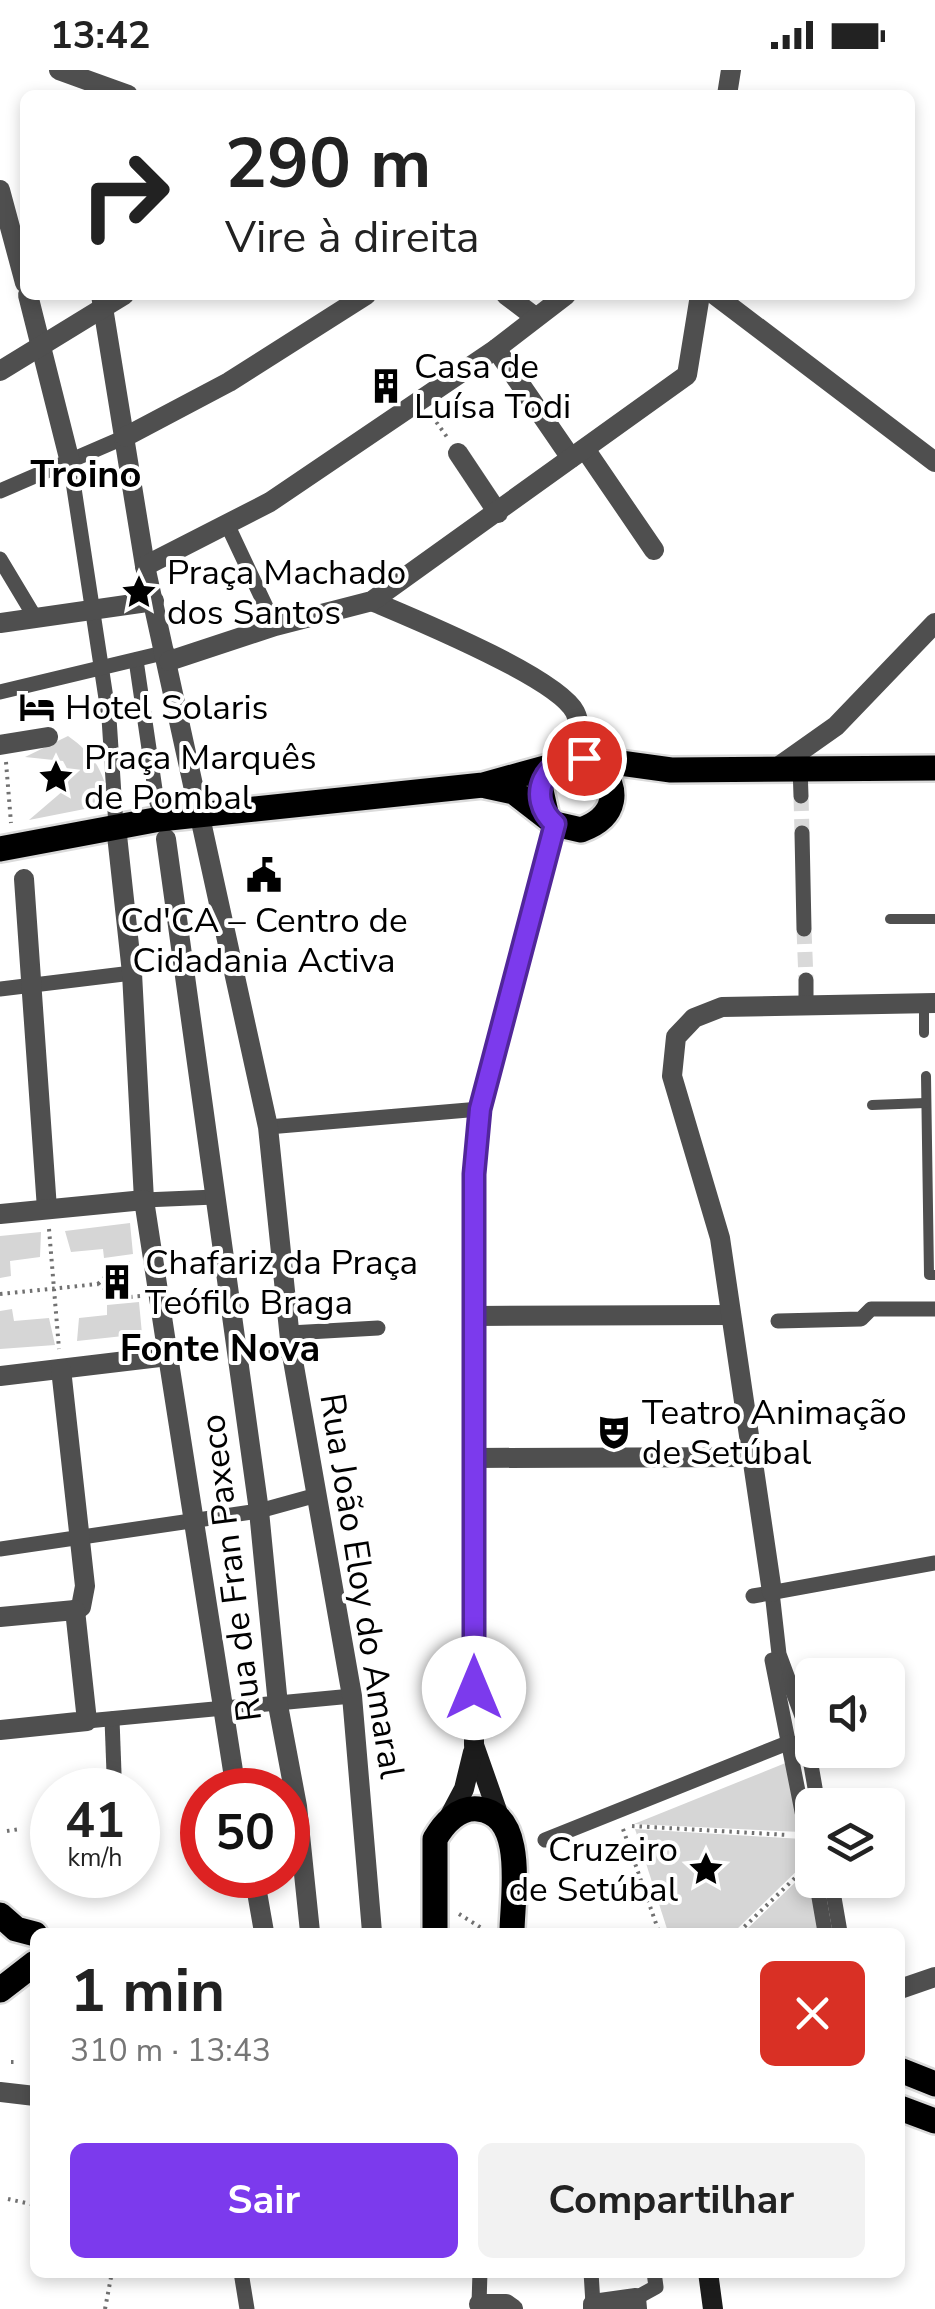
<!DOCTYPE html>
<html lang="pt">
<meta charset="utf-8">
<style>
body{margin:0;font-family:"Nunito Sans",sans-serif;background:#f2f2f2;color:#222;height:100vh;display:flex;flex-direction:column;font-size:38px;white-space:nowrap}
*{box-sizing:border-box;margin:0}
p{font-size:32px;color:#767676}
.icon{flex:none;width:55px;height:55px;fill:none;stroke:currentColor;stroke-width:2;stroke-linecap:round;stroke-linejoin:round}
.map{position:relative;flex:1;overflow:hidden}
.drawer{position:absolute;left:30px;top:1858px;width:875px;height:350px;display:flex;flex-direction:column;background:#fff;border-radius:15px;box-shadow:0 5px 15px #0003}
.drawer>*{flex:none}
.top-card{position:absolute;left:20px;top:20px;width:895px;height:210px;border-radius:15px;box-shadow:0 5px 15px #0003;background:#fff;color:#222;overflow:hidden}
.controls{position:absolute;left:795px;top:1588px;display:grid;gap:20px}
.controls a{display:grid;place-items:center;width:110px;height:110px;border-radius:15px;background:#fff;box-shadow:0 5px 15px #0003;font-size:50px}
.speed{position:absolute;left:30px;top:1698px;display:flex;gap:20px;font-size:50px;font-weight:700;text-align:center}
.speed>*{display:grid;place-content:center;width:130px;height:130px;border-radius:50%;background:#fff;box-shadow:0 5px 15px #0003;line-height:1}
.speed small{font-size:25px;font-weight:400}
.speed .limit{border:15px solid #d22;background:#fff;color:#111}
.pin{position:absolute;display:grid;place-items:center;width:85px;height:85px;color:#fff;margin:-42px;border:5px solid #fff;border-radius:50%;box-shadow:0 2px 10px #0007}
.me{position:absolute;width:110px;margin:-55px;rotate:0deg;stroke-linejoin:round;filter:drop-shadow(0 0 8px #0008)}
.turn{display:flex;align-items:center;gap:35px;height:210px;padding:0 40px;font-size:45px}
.turn .icon{width:130px;height:130px;stroke-width:2.5}
.turn b{display:block;font-size:70px;line-height:85px}
.round{display:grid;place-items:center;flex:none;width:105px;height:105px;border-radius:15px;background:#f2f2f2}
.summary{display:flex;align-items:center;justify-content:space-between;height:170px;padding:0 40px}
h1{font-size:60px;font-weight:700;line-height:75px}
.action{display:flex;gap:20px;margin-top:auto;padding:20px 40px}
.action a{flex:1;height:115px;border-radius:15px;background:#7c3aed;color:#fff;font-size:40px;font-weight:700;line-height:115px;text-align:center}
.action a+a{background:#f2f2f2;color:#222}
.status{display:flex;justify-content:space-between;align-items:center;height:70px;padding:0 50px;background:#fff;direction:ltr}
.status svg{height:28px;fill:currentColor}
.map>svg:first-child{display:block}
</style>
<div class="status"><b>13:42</b><svg viewBox="0 0 49 12"><path d="M0 12V9h3v3zM5 12V6h3v6zM10 12V3h3v9zM15 12V0h3v12zM26 1h20v11H26zM47 4h2v5h-2z"/></svg></div>
<div class="map">
<svg width="935" height="2239" viewBox="0 0 935 2239">
<rect width="100%" height="100%" fill="#fff"/>
<!-- green -->
<g fill="#d6d6d6">
<path d="M68,666C95,685 104,702 110,734L29,750L64,720L71,706L63,691L25,687Z"/>
<path d="M130,1153L133,1184L104,1188L103,1179L71,1182L65,1161Z"/>
<path d="M41,1162L40,1187L10,1191L11,1206L0,1208V1166Z"/>
<path d="M139,1232L142,1264L77,1271L79,1248L107,1245V1235Z"/>
<path d="M12,1239L14,1251L49,1248L55,1275L0,1279V1241Z"/>
<path d="M788,1692L801,1762L634,1754Z"/>
<path d="M635,1759L802,1769L806,1792L734,1862H668Z"/>
<path d="M808,1800L819,1862H744Z"/>
</g>
<g fill="none" stroke-linecap="round" stroke-linejoin="round">
<!-- pedestrian-tunnel -->
<g stroke="#d9d9d9" stroke-width="15" stroke-dasharray="15 8" stroke-linecap="butt">
<path d="M801,726L802,763"/>
<path d="M804,859L806,910"/>
</g>
<defs>
<g id="primary">
<path d="M584,688L671,700L935,698"/>
<path d="M486,716L514,722L555,754L581,760C658,732 571,642 540,716L547,747"/>
<path d="M0,779L160,749L483,715L552,696"/>
<path d="M0,1845L16,1859L35,1864"/>
<path d="M435,1862V1769C444,1753 459,1737 478,1739C528,1744 512,1829 512,1862"/>
<path d="M0,1920L35,1893"/>
<path d="M900,2000L935,2014"/>
<path d="M900,2038L935,2051"/>
</g>
</defs>
<!-- primary casing -->
<use href="#primary" stroke="#dbdbdb" stroke-width="30"/>
<!-- path -->
<g stroke="#717171" stroke-width="4" stroke-dasharray="2.5 5" stroke-linecap="butt">
<path d="M432,346L447,367"/>
<path d="M6,692L11,753"/>
<path d="M49,1159L59,1279"/>
<path d="M98,1214L116,1196L135,1193"/>
<path d="M0,1224L98,1214L118,1228L141,1226"/>
<path d="M632,1756L788,1765"/>
<path d="M623,1759L659,1862"/>
<path d="M7,1761L20,1759"/>
<path d="M459,1844L488,1862"/>
<path d="M739,1862L798,1805"/>
<path d="M11,1992H18"/>
<path d="M8,2129L35,2135"/>
<path d="M105,2239L112,2202"/>
</g>
<!-- service -->
<g stroke="#4f4f4f" stroke-width="10">
<path d="M890,849H935"/>
<path d="M924,933V963"/>
<path d="M926,1006L929,1205H935"/>
<path d="M872,1035L925,1033"/>
</g>
<!-- pedestrian -->
<g stroke="#4f4f4f" stroke-width="15">
<path d="M70,392L109,648L116,756"/>
<path d="M0,421L125,367"/>
<path d="M227,454L275,556"/>
<path d="M0,489L36,549"/>
<path d="M136,590L157,733"/>
<path d="M0,622L167,582"/>
<path d="M800,697L801,726"/>
<path d="M802,763L804,859"/>
<path d="M806,910V936"/>
<path d="M0,919L132,903"/>
<path d="M268,1057L480,1039"/>
<path d="M144,1130L215,1127"/>
<path d="M778,1251L861,1249L871,1239H935"/>
<path d="M290,1263L378,1258"/>
<path d="M238,1285L291,1279"/>
<path d="M0,1479L259,1441L317,1425"/>
<path d="M772,1522L779,1584L803,1649L818,1735"/>
<path d="M753,1526L935,1493"/>
<path d="M772,1590L812,1792"/>
<path d="M112,1649L114,1703"/>
<path d="M87,1651L352,1626"/>
<path d="M545,1770L790,1672"/>
<path d="M816,1810L825,1862"/>
<path d="M831,1810L840,1862"/>
<path d="M241,2202L247,2239"/>
<path d="M591,2202L593,2234"/>
<path d="M636,2228L656,2217L654,2202"/>
<path d="M479,2234L480,2202"/>
</g>
<!-- minor -->
<g stroke="#4f4f4f" stroke-width="20">
<path d="M59,0L128,25"/>
<path d="M727,25L731,0"/>
<path d="M0,120L25,213"/>
<path d="M28,225L70,392"/>
<path d="M101,225L145,496L268,1057L291,1279L352,1626L372,1862"/>
<path d="M506,225L535,247"/>
<path d="M715,225L935,392"/>
<path d="M496,279L571,388"/>
<path d="M0,301L124,225"/>
<path d="M125,367L229,312L366,225"/>
<path d="M585,379L654,480"/>
<path d="M458,383L498,443"/>
<path d="M145,496L270,432L496,279L566,225"/>
<path d="M372,531C412,548 557,607 575,642C584,660 574,677 561,690"/>
<path d="M0,553L154,531"/>
<path d="M169,591L275,556L372,531L687,305L700,225"/>
<path d="M0,675L48,667"/>
<path d="M778,697L836,656L935,553"/>
<path d="M116,756L132,903L144,1130"/>
<path d="M166,769L259,1441L278,1635L297,1736L310,1862"/>
<path d="M24,809L47,1139"/>
<path d="M0,1144L144,1130L168,1286L0,1306"/>
<path d="M474,1246L731,1245"/>
<path d="M168,1286L236,1720"/>
<path d="M61,1299L85,1516L81,1537L75,1540"/>
<path d="M474,1388L753,1387"/>
<path d="M772,1522L720,1168L672,1006L676,967L694,948L722,937L935,933"/>
<path d="M0,1547L75,1540L87,1651L0,1660"/>
<path d="M254,1805L264,1862"/>
<path d="M900,1919L935,1907"/>
<path d="M0,2022L35,2026"/>
<path d="M479,2234H506L513,2239"/>
<path d="M593,2239V2234L636,2228L637,2239"/>
</g>
<!-- secondary -->
<g stroke="#1c1c1c" stroke-width="20">
<path d="M501,1752L474,1675V1104L480,1039L555,754"/>
<path d="M446,1753L464,1719L473,1682"/>
<path d="M708,2202L713,2239"/>
</g>
<!-- primary -->
<use href="#primary" stroke="#000" stroke-width="25"/>
</g>
<g fill="none" stroke-linecap="round" stroke-linejoin="round">
<defs>
<path id="route" d="M474,1618V1104L480,1039L555,754C524,727 545,685 584,688"/>
</defs>
<!-- route casing -->
<use href="#route" stroke="#51269a" stroke-width="25"/>
<!-- route -->
<use href="#route" stroke="#7c3aed" stroke-width="18"/>
</g>
<!-- icons -->
<defs>
<symbol id="building-bare" viewBox="-9 -9 18 18"><path d="M-4-6H4V6H1V3H-1V6H-4ZM-2.5-4.3h1.7v1.8h-1.7ZM.8-4.3h1.7v1.8H.8ZM-2.5-1h1.7V.8h-1.7ZM.8-1h1.7V.8H.8Z" fill="#000" stroke="#fff" stroke-width="2.5" paint-order="stroke"/></symbol>
<symbol id="sight-bare" viewBox="-9 -9 18 18"><path d="M0-6L1.8-2.2L6-1.7L2.9 1.2L3.7 5.4L0 3.3L-3.7 5.4L-2.9 1.2L-6-1.7L-1.8-2.2Z" fill="#000" stroke="#fff" stroke-width="2.5" paint-order="stroke"/></symbol>
<symbol id="hotel-bare" viewBox="-9 -9 18 18"><path d="M-6-4.5h1.5V1H6V5H4.5V3h-9V5H-6ZM-4 0a1.8 1.8 0 1 1 3.6 0ZM.5 0V-2.5h3Q6-2.5 6 0Z" fill="#000" stroke="#fff" stroke-width="2.5" paint-order="stroke"/></symbol>
<symbol id="civic-bare" viewBox="-9 -9 18 18"><path d="M-.6-6.5H3V-4.5H.6V-3L4-1V1h2V6H-6V1h2V-1L-.6-3ZM-1.2 2.5V6h2.4V2.5Z" fill="#000" stroke="#fff" stroke-width="2.5" paint-order="stroke"/></symbol>
<symbol id="theatre-bare" viewBox="-9 -9 18 18"><path d="M-5-5.5Q0-4 5-5.5V0Q5 5 0 6Q-5 5-5 0ZM-3.3-2.5H-1v1.5H-3.3ZM1-2.5H3.3v1.5H1ZM-2.8 1Q0 5.5 2.8 1Z" fill="#000" stroke="#fff" stroke-width="2.5" paint-order="stroke"/></symbol>
</defs>
<g fill-rule="evenodd">
<use href="#building-bare" x="361" y="291" width="50" height="50"/>
<use href="#sight-bare" x="114" y="497" width="50" height="50"/>
<use href="#hotel-bare" x="12" y="612" width="50" height="50"/>
<use href="#sight-bare" x="31" y="682" width="50" height="50"/>
<use href="#civic-bare" x="239" y="780" width="50" height="50"/>
<use href="#building-bare" x="92" y="1187" width="50" height="50"/>
<use href="#theatre-bare" x="589" y="1337" width="50" height="50"/>
<use href="#sight-bare" x="681" y="1774" width="50" height="50"/>
</g>
<g text-anchor="middle" dominant-baseline="central" stroke-width="8" stroke-linejoin="round" paint-order="stroke">
<!-- poi labels -->
<g font-size="35" fill="#000" stroke="#fff" text-anchor="start">
<text x="414" y="296">Casa de<tspan x="414" dy="40">Luísa Todi</tspan></text>
<text x="167" y="502">Praça Machado<tspan x="167" dy="40">dos Santos</tspan></text>
<text x="65" y="637">Hotel Solaris</text>
<text x="84" y="687">Praça Marquês<tspan x="84" dy="40">de Pombal</tspan></text>
<text x="264" y="850" text-anchor="middle">Cd'CA – Centro de<tspan x="264" dy="40">Cidadania Activa</tspan></text>
<text x="145" y="1192">Chafariz da Praça<tspan x="145" dy="40">Teófilo Braga</tspan></text>
<text x="642" y="1342">Teatro Animação<tspan x="642" dy="40">de Setúbal</tspan></text>
<text x="678" y="1779" text-anchor="end">Cruzeiro<tspan x="678" dy="40">de Setúbal</tspan></text>
</g>
<!-- street labels -->
<g font-size="35" fill="#000" stroke="#fff">
<text transform="translate(231 1498) rotate(-97)">Rua de Fran Paxeco</text>
<text transform="translate(362 1516) rotate(81)">Rua João Eloy do Amaral</text>
</g>
<!-- neighbourhood labels -->
<g font-size="38" font-weight="bold" fill="#000" stroke="#fff">
<text x="86" y="404">Troino</text>
<text x="220" y="1278">Fonte Nova</text>
</g>
</g>
</svg>
<div class="controls">
<a><svg class="icon" aria-label="sound" viewBox="0 0 24 24"><path d="M4 9h4l5-4v14l-5-4H4zM17 9q2 3 0 6"/></svg></a>
<a><svg class="icon" aria-label="layers" viewBox="0 0 24 24"><path d="M12 4l9 5-9 5-9-5zM3 14l9 5 9-5"/></svg></a>
</div>
<div class="speed"><div>41<small>km/h</small></div><div class="limit">50</div></div>
<div class="pin" style="left:584px;top:688px;background:#d93025"><svg class="icon" aria-label="arrive" viewBox="0 0 24 24"><path d="M6 21V4h12l-3 4 3 4H6"/></svg></div>
<svg class="me" style="left:474px;top:1618px" viewBox="-20 -20 40 40"><circle r="19" fill="#fff"/><path d="M0-13L10 11 0 6-10 11z" fill="#7c3aed"/></svg>
<div class="top-card">
<div class="turn"><svg class="icon" aria-label="right" viewBox="0 0 24 24"><path d="M7 20v-9h11M14 6l5 5-5 5"/></svg><div><b>290 m</b>Vire à direita</div></div>
</div>
<section class="drawer">
<div class="summary"><div><h1>1 min</h1><p>310 m · 13:43</p></div><a class="round" style="background:#d93025;color:#fff"><svg class="icon" aria-label="close" viewBox="0 0 24 24"><path d="M6 6l12 12M18 6L6 18"/></svg></a></div>
<div class="action"><a>Sair</a><a>Compartilhar</a></div>
</section>
</div>
